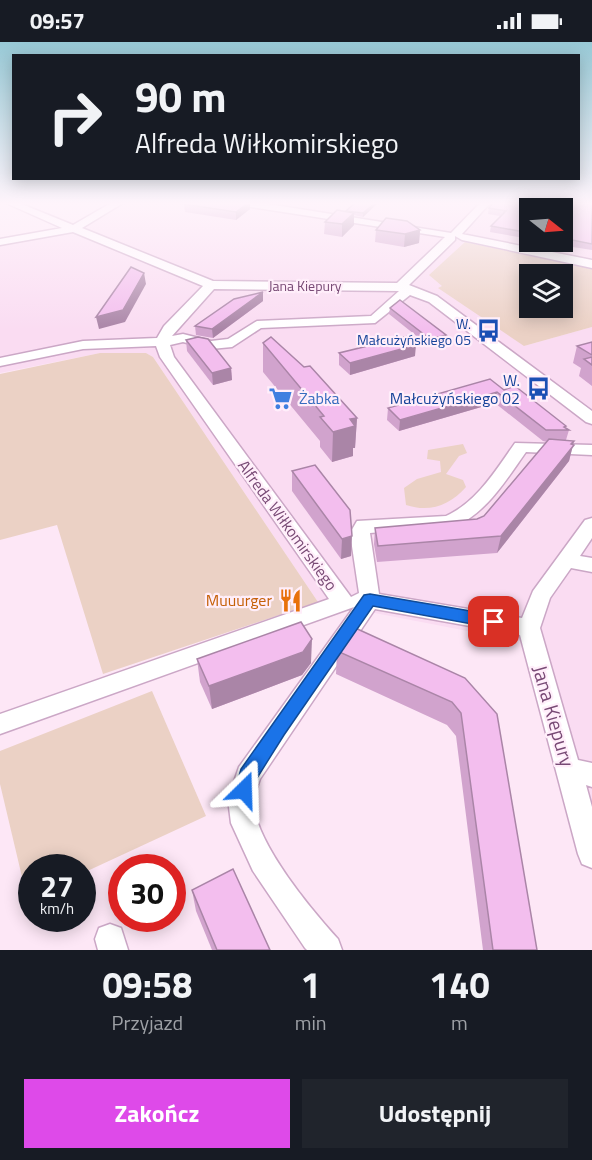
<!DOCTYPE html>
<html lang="pl">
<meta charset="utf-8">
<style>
body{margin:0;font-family:"Titillium Web",sans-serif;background:#20242c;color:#f1f3f6;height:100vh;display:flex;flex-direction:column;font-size:22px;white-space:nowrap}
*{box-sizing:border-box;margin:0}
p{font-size:20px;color:#9ea1a6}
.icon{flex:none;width:33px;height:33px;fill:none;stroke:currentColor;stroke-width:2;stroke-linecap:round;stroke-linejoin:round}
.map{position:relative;height:908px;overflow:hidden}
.details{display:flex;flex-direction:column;background:#171b24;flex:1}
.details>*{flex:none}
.top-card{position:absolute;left:12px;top:12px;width:568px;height:126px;border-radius:0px;box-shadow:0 3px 15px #0003;background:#171b24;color:#f1f3f6;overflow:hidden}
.needle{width:39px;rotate:107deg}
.fabs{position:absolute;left:519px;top:156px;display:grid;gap:12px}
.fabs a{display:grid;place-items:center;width:54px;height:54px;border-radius:0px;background:#171b24;box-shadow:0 3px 15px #0003;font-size:30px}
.speed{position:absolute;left:18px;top:812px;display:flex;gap:12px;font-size:30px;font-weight:700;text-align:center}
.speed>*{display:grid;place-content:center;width:78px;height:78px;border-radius:50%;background:#171b24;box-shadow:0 3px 15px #0003;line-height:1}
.speed small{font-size:15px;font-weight:400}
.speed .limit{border:9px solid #d22;background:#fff;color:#111}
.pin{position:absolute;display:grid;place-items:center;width:51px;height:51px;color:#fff;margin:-26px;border-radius:12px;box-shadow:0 3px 9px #0006}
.me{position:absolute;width:66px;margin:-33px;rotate:22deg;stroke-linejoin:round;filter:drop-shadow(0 0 4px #0008)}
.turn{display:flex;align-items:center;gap:21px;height:126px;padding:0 24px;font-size:27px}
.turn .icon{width:78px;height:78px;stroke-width:2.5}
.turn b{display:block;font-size:42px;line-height:51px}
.eta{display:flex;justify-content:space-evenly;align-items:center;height:102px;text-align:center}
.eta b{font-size:36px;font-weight:700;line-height:42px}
.primary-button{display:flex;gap:12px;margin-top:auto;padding:12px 24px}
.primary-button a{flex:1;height:69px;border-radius:0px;background:#de4ae9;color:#fff;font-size:24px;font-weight:700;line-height:69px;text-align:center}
.primary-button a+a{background:#20242c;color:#f1f3f6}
.status{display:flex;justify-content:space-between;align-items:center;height:42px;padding:0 30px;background:#171b24;direction:ltr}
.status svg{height:16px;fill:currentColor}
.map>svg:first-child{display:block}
</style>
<div class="status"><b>09:57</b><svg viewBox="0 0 49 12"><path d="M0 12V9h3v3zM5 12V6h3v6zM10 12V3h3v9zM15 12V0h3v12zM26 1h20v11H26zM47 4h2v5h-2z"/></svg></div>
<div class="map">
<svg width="592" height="908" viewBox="0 0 592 908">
<rect width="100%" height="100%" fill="#fde7f6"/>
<!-- residential -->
<path fill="#fadcf2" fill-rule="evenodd" d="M122,161H592V227L465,200L524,304L592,285V788L545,604L318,560L153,315L146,311H100L0,331V202L68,191ZM530,166H562V200H530Z"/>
<!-- green -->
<g fill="#ebd1c5" fill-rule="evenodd">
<path d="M465,200L592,227V285L524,304L438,246L442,244L429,233ZM530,232H562V266H530Z"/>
<path d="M100,311H146L153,315L318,560L103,632L57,483L0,498V332Z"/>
<path d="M463,402L467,411L459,414L446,432L463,438L466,445C450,463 430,471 406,463L404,446L417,437L441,430L440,419L427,417L428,408Z"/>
<path d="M152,649L206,774L83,831L82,825H32L31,854L27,856L0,742V709Z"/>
</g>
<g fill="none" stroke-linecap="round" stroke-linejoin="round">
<defs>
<g id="minor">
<path d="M6,161H19L73,183L111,161H123L82,186L213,239L397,241L445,195L244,164L239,161H262L451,191L480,161H490L462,192L592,218V226L462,198L455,194V198L409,243L437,254L592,369V382L586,380L429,260L410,253L375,281L261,286L232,305L211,307L183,300L170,303L174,315L351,555L359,551L350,491L357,479L446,474C477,460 496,428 515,401L592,403V413L526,410C506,438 488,469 456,484L370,491L379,552L522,576L533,549L585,478L592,476V496L580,514L592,516V530L571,526L550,556L540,586L578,718L592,721V745L586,743L592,765V826L582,822L578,812L520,593L375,567L260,737C257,746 253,755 254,765C259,805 311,867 338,897L342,908H307L305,906L253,829L231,781L228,757L239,725L354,565L0,692V672L329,557L160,315L156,304L83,307L0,324V316L83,299L157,296L164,284L203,244L73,190L0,203V197L62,186ZM214,247L399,249L371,274L257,279L228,297L211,299L183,292L172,294Z"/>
<path d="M110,882L121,886L128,908H98L95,897L99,886Z"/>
</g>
</defs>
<!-- minor casing -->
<use href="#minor" stroke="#cba7c6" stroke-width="3"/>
<!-- minor -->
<use href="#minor" fill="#fff" fill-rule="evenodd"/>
</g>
<!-- wall -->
<g fill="#d1a3cd">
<path d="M355,161H378L363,175L354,173V183L342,195L324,192L325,180L346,170Z"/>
<path d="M592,161V208L541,200H562V166H530V197L490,190L491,184L500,174L488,172L489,166Z"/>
<path d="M184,162L250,167L236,178L185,170Z"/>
<path d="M376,188H420L419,201L404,205L375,200Z"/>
<path d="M263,250V259L213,296L196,293L195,284Z"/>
<path d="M390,266L445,300L429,304L389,272Z"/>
<path d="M186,298L231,326L232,338L213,343L187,309Z"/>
<path d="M592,300V344L579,334L581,326L573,321L577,304Z"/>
<path d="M263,301L357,376L355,406H353V414L332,420L320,405V399L263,330Z"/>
<path d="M339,311L415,314L350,333L339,323Z"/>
<path d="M504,348L569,388L566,398L573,403L569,419L497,511L377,520L374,502L375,486L477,477L484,474L547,400L543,399L495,361L399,389L387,378L388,366Z"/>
<path d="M315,423L351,514L341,517L292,449V429Z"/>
<path d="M337,609L465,636L537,908H483L456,694L447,683L336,632Z"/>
<path d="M197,617L311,621L302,633L212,667L200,640Z"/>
<path d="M192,848L270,908H212L196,869Z"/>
</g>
<!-- shaded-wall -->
<g fill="#aa85a7">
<path d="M248,161H250V167L236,178V170Z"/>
<path d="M375,161H378L363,175V171Z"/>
<path d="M354,171V183L342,195V182Z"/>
<path d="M420,188L419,201L404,205L405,192Z"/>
<path d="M144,231L146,242L125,280L99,287L96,275Z"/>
<path d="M263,250V259L213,296L212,287Z"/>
<path d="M446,293L445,300L429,304L430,297Z"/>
<path d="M416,303L415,314L350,333V321Z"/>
<path d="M231,326L232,338L213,343L212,331Z"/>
<path d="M497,350L495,361L399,389L400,378Z"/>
<path d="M357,376L355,406H353V414L332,420L333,390L350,377Z"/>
<path d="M574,399L569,419L497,511L501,494Z"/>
<path d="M352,494L351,514L341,517L342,497Z"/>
<path d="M312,597L311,621L302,633L212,667L209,644Z"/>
</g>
<!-- building -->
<g fill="#f3beee" stroke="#aa85a7" stroke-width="1.5">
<path d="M186,161H248L236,170L184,162Z"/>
<path d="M355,161H375L363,171L346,169Z"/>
<path d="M493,161H592V202L562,196V166H530V191L491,184L506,169L489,166Z"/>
<path d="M337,168L354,171L342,182L325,180Z"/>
<path d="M386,176L407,179L420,188L405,192L376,188Z"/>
<path d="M131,225L144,231L123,268L96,275Z"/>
<path d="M263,250L212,287L195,284L234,257Z"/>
<path d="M400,258L446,293L430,297L390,266Z"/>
<path d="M413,293L416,303L350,321L339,311Z"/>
<path d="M198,295L208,297L231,326L212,331L186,298Z"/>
<path d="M271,295L304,325L310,324L357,376L350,377L355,384L333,390L320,375L324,374L263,301Z"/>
<path d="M592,300V313L577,304Z"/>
<path d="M592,315V323L584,317Z"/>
<path d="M490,337L504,348L515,344L566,384L564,385L569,388H546L497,350L400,378L388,366Z"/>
<path d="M549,397L574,399L571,402L574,403L501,494L378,504L375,486L477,477L484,474Z"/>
<path d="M315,423L350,468L352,494L342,497L292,429Z"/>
<path d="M301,580L312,597L303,610L209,644L197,617Z"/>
<path d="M353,585L465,636L497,672L537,908H493L461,671L452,660L337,609Z"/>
<path d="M233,827L270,908H217L192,848Z"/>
</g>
<!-- sky -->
<linearGradient id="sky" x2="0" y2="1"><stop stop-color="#98c9d6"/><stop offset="0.56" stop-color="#fef4fb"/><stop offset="1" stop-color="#fef4fb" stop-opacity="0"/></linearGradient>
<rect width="592" height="288" fill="url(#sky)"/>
<!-- route -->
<path fill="#1a73e8" stroke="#114b97" stroke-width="1.5" d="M370,552L494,573L502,580L494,586L373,564L284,693L257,736L251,755L244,758L237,755L235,748L241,727L364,553Z"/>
<!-- icons -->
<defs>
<symbol id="bus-bare" viewBox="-9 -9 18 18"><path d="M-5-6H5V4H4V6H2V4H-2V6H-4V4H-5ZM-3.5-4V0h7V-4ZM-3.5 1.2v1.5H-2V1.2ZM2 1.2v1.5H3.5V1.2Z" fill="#1a4fb4" stroke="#ffeefa" stroke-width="2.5" paint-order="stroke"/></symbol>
<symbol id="supermarket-bare" viewBox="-9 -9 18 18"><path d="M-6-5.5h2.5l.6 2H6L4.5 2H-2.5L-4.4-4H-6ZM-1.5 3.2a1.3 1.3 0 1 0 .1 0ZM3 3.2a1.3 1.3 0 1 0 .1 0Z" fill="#3f7fe0" stroke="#ffeefa" stroke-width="2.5" paint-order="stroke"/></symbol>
<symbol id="restaurant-bare" viewBox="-9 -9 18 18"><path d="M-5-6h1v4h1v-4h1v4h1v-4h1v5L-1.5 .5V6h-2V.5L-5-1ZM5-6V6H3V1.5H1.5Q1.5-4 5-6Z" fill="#e8710a" stroke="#ffeefa" stroke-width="2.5" paint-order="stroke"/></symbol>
</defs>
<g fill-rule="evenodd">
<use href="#bus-bare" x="472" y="272" width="33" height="33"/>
<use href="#bus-bare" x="522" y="330" width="33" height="33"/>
<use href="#supermarket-bare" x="264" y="340" width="33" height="33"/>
<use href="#restaurant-bare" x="274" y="542" width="33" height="33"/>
</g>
<g text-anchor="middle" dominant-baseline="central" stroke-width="4.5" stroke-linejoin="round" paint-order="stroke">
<!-- far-street labels -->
<g font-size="14" fill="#784a75" stroke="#ffeefa">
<text x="305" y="243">Jana Kiepury</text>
</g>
<!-- far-transit labels -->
<g font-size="14" fill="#164399" stroke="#ffeefa" text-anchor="end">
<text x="471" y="281">W.<tspan x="471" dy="16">Małcużyńskiego 05</tspan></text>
</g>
<!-- transit labels -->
<g font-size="16" fill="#164399" stroke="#ffeefa" text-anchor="end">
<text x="520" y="338">W.<tspan x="520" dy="18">Małcużyńskiego 02</tspan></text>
</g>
<!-- shop labels -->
<g font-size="16" fill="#366cbe" stroke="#ffeefa" text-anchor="start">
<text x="299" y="356">Żabka</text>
</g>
<!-- street labels -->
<g font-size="16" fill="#784a75" stroke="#ffeefa">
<text transform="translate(288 483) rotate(54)">Alfreda Wiłkomirskiego</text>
</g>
<!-- food labels -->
<g font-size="16" fill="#c56008" stroke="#ffeefa" text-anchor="end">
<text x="272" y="558">Muuurger</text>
</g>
<!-- near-street labels -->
<g font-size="20" fill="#784a75" stroke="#ffeefa">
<text transform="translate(554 674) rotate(74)">Jana Kiepury</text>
</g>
</g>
</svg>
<div class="fabs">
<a><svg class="needle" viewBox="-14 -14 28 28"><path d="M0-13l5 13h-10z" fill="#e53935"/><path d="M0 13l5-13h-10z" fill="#9ea1a6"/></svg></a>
<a><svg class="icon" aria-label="layers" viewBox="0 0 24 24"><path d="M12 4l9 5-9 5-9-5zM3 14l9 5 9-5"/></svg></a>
</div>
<div class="speed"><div>27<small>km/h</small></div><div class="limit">30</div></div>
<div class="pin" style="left:494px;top:580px;background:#d93025"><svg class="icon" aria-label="arrive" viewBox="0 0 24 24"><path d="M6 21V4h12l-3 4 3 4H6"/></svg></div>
<svg class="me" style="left:244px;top:748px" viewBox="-20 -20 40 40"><path d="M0-17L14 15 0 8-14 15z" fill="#1a73e8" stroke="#fff" stroke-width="4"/></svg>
<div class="top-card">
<div class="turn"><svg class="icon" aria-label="right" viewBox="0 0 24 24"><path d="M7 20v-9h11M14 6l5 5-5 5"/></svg><div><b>90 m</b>Alfreda Wiłkomirskiego</div></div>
</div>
</div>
<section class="details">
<div class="eta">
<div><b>09:58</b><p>Przyjazd</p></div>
<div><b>1</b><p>min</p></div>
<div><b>140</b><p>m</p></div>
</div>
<div class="primary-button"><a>Zakończ</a><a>Udostępnij</a></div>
</section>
